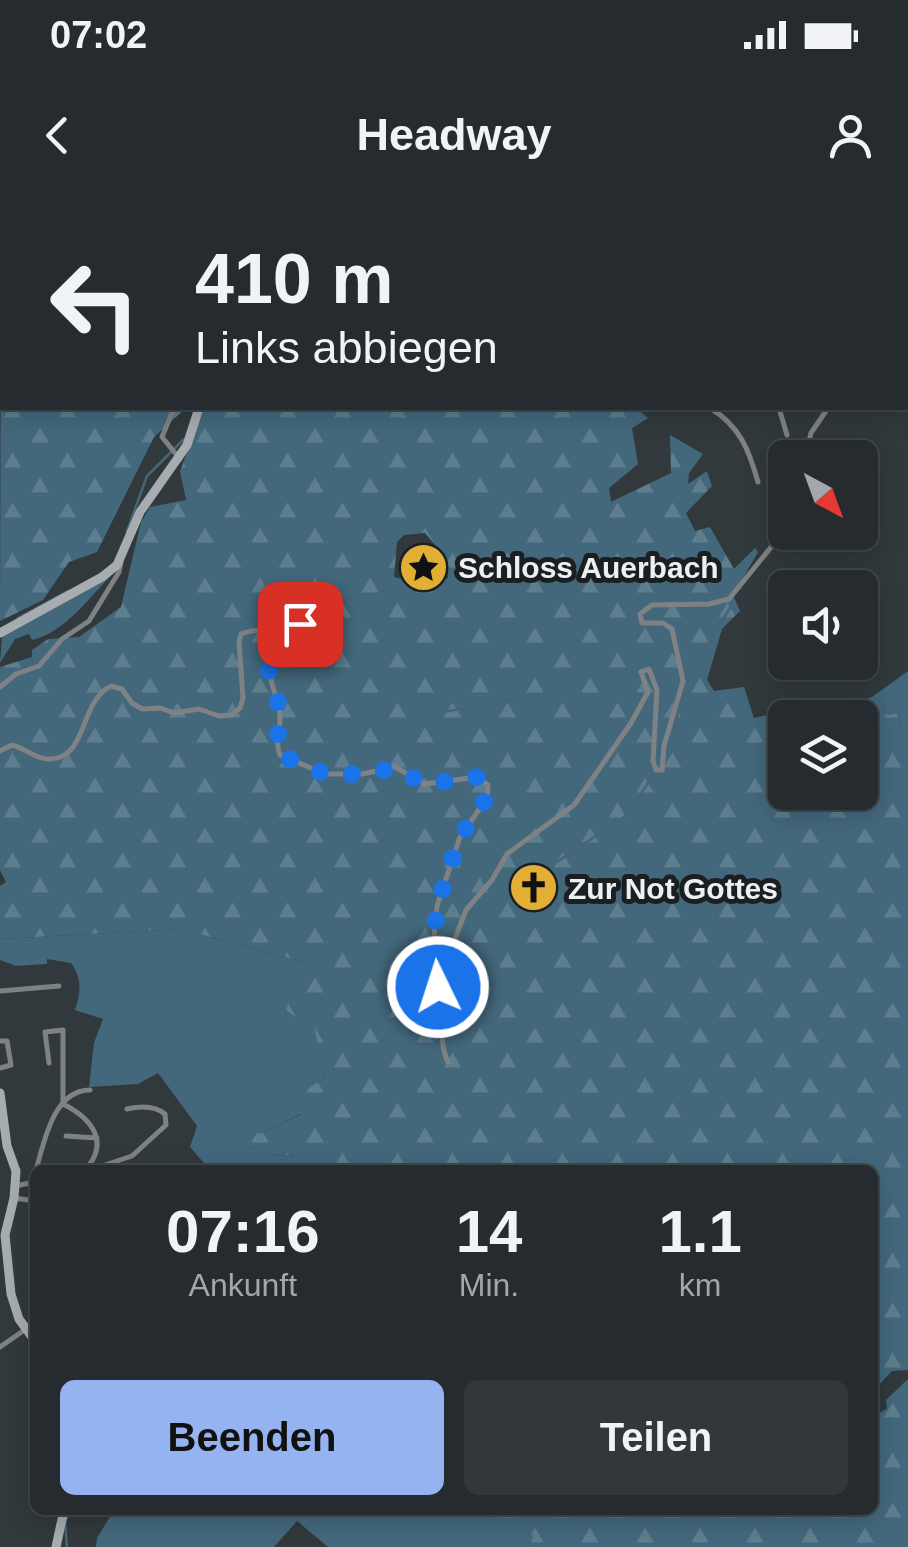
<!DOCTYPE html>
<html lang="de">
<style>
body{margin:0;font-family:Arial,sans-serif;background:#31373a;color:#f1f3f6;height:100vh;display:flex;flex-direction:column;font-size:38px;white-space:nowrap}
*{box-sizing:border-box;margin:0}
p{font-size:32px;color:#a3a7aa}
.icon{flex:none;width:55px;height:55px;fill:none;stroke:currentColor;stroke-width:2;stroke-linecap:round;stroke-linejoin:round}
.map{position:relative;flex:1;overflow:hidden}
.drawer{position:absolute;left:30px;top:965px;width:848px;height:350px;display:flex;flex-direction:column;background:#252b2e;border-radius:15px;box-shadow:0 5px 25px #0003,0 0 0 2px #42474a}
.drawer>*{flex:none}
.guide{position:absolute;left:0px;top:0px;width:910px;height:210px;box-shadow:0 5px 25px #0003,0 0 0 2px #42474a;background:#252b2e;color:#f1f3f6;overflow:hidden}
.needle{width:65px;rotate:139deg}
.controls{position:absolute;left:768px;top:240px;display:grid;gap:20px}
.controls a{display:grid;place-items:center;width:110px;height:110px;border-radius:15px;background:#252b2e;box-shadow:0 5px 25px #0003,0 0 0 2px #42474a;font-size:50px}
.pin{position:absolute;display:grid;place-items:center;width:85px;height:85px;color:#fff;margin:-42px;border-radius:20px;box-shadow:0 5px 15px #0006}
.me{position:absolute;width:110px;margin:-55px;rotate:356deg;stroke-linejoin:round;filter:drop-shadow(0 0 8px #0008)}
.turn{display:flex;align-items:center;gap:35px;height:210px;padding:0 30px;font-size:45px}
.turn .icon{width:130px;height:130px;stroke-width:2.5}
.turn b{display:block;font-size:70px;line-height:85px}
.eta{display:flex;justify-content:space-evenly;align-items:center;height:170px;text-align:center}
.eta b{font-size:60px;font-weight:700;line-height:70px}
.action{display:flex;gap:20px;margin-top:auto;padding:20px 30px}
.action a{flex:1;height:115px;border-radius:15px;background:#95b2f1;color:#111;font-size:40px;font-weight:700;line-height:115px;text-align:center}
.action a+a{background:#31373a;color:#f1f3f6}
.status{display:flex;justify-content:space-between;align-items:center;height:70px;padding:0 50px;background:#252b2e;direction:ltr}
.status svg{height:28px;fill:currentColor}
header{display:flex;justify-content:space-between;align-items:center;height:130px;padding:0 30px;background:#252b2e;font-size:45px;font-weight:700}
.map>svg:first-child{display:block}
</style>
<div class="status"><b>07:02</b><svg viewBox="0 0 49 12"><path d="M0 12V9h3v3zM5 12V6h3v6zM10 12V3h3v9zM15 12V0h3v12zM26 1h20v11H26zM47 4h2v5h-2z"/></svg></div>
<header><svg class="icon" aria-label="back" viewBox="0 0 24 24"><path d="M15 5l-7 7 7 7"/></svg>Headway<svg class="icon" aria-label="person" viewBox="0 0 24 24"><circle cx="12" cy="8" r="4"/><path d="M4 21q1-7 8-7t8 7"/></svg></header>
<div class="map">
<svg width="908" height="1347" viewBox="0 0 908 1347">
<defs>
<pattern id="forest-firs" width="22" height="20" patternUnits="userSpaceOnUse" patternTransform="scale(2.5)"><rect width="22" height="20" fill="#43687c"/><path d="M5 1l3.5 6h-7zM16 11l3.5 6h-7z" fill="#5e7e8f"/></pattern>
</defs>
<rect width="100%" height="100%" fill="#31393d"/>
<!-- green -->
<g fill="#43687c">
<path d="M113,374C90,396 65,433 32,440L29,434L15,439L0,463L2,437L21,423Z"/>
<path d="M908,471V542L904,543L897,513L888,515L882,508L884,504L872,497Z"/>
<path d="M179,729L304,762L324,878L294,899L303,913L265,932L240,938L239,943L266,955L310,956L314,970H210L190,947L197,926L158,873L138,884L89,887L94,843L103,819L75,810C81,792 82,778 71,763L47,759V764L16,766L0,760V739Z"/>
<path d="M114,1310H462L534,1336L530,1347H328L297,1321L274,1347H96L97,1338Z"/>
</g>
<!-- forest -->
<g fill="url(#forest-firs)" fill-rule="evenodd">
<path d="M1,79L2,208H186L154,237L97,352L69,362L43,400L0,421Z"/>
<path d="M204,208H636L648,218L632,228L638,264L609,288L611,302L671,273L670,235L703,254L689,273L688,284L707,271L712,286L686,313L695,331L710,327L734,369L755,348L758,352L733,395L740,411L722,429L707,480L714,491L744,487L754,518L806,506L833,511L872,497L884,504L882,508L888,515L897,513L904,542H908V1170L892,1171L873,1191L872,970H389L385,963H340L334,970H314L309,956L266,955L239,943V938L265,932L302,914L293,899L324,878L315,830L286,810L304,762L179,729L0,739V686L6,682L0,670V467L32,457V450L48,439L79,437L121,407L141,322L150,307L186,300L180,271ZM425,333L446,358L448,378L420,383L394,377L397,342L404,335ZM785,518H860V592H785Z"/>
<path d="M908,1179V1347H530L533,1336L462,1310H872L873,1216L887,1209L886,1200Z"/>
</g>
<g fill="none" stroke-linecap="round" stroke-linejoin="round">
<!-- stream -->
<g stroke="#466675" stroke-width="2.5">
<path d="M176,0L179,2"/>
<path d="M278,2L279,0"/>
<path d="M127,331L147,276L184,239"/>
<path d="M18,418L68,391"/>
<path d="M700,452L709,443L734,401"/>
<path d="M426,515L513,500"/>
<path d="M675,524L688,466L694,457"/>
<path d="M860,533L867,519L908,495"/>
<path d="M557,662L624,617L653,576"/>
<path d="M717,745L718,704L724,691L773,634L818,592"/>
<path d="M67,1347L65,1322L69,1310"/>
</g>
<!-- street -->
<g stroke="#7f8284" stroke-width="5">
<path d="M307,0L313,2"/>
<path d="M488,0L504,2"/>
<path d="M612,0L615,2"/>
<path d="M744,0L747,2"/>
<path d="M896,0L899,2"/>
<path d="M261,2L266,0"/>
<path d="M466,2L472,0"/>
<path d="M540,2V0"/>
<path d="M577,2L579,0"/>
<path d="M652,2L653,0"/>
<path d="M697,2L699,0"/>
<path d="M888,2L890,0"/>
<path d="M174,208L162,237L180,259"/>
<path d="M710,208C740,226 749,250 758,282"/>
<path d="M779,208L787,235"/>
<path d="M805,258L811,233L828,208"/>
<path d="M641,472L649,469L657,490L653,561L656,570H662"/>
<path d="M0,487L16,474L39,466L62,439L89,421L119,372L123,353"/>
<path d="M0,551L12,545C25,548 37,560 51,559C88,557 79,502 111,486L122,489L132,503L142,509L160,508L174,513L199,509L219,516L232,515L240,508L243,498L239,442L241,434C247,431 292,425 300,424L303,432C296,436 287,436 281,441C254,460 279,492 280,516C281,531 274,540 280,555L325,574H362L395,567L425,584L477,577L488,585L487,598L460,637L437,706L431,769C451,791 434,835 448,862"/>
<path d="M662,570L664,546L683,481L672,429L663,423H642L640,414L652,405L709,404L729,399L785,330"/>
<path d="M437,774L445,765L466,710L492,680L507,654L574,605L631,523L648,492L641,472"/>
<path d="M0,791L59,786"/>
<path d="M0,841H7L11,865L0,868"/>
<path d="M49,863L45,832L63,830V904"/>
<path d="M63,904C91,918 111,942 85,970"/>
<path d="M66,936L97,938"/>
<path d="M36,970C44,943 53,890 90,890"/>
<path d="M90,970L132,956L166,925L165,914C154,905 140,906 127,909"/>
<path d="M15,986L35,982"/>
<path d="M14,998L35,1001"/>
<path d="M35,1017V1028"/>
<path d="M0,1147L26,1129"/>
</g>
<!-- secondary -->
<g stroke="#a6acb0" stroke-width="9">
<path d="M342,2L351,0"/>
<path d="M0,433L102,377L117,365L140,312L187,245L199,208"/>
<path d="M0,893L7,946L16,971L14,998L5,1035L11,1094L19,1119L35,1141"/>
<path d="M56,1347L64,1310"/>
</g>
<!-- primary -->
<path stroke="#c5cdd1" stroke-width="10" d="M827,0L829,2"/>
</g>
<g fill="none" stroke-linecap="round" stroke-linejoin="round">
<!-- route -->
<path stroke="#1a73e8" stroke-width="18" stroke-dasharray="0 32.4" d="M300,424L302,432C296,436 287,436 281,441C254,461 280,492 280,516C280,531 274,540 280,555L325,574H362L395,568L425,584L478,577L488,585L487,598L460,637L437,706L432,768L437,774L438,787"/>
</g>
<!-- icons -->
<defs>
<symbol id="sight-disc" viewBox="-11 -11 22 22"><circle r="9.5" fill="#e3ae34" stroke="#1c1f21"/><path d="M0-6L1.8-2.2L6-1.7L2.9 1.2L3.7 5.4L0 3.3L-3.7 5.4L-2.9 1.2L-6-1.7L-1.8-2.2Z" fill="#111"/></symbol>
<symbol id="church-disc" viewBox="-11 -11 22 22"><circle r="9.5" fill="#e3ae34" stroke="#1c1f21"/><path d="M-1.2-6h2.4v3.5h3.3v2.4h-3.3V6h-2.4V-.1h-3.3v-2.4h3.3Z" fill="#111"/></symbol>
</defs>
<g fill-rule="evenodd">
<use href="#sight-disc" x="396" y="340" width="55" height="55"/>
<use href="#church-disc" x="506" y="660" width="55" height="55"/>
</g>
<g text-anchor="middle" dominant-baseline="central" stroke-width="10" stroke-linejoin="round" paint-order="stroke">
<!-- poi labels -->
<g font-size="30" font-weight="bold" fill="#ebf0f3" stroke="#1c1f21" text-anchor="start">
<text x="458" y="367">Schloss Auerbach</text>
<text x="568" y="688">Zur Not Gottes</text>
</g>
</g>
</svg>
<div class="controls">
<a><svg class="needle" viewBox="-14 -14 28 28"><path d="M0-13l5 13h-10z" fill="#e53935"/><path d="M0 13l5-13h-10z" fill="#a3a7aa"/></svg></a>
<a><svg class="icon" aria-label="sound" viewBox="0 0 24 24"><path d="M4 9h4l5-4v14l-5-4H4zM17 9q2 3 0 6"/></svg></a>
<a><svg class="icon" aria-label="layers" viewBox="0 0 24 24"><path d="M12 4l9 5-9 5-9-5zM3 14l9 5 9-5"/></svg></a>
</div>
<div class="pin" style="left:300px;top:424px;background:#d93025"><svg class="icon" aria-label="arrive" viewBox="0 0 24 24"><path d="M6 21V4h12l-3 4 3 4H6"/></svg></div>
<svg class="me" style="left:438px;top:787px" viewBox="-20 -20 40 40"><circle r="17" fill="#1a73e8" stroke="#fff" stroke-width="3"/><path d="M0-11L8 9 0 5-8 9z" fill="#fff"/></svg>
<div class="guide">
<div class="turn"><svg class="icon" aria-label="left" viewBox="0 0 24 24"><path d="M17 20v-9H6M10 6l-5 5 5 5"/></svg><div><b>410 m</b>Links abbiegen</div></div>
</div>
<section class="drawer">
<div class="eta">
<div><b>07:16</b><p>Ankunft</p></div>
<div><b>14</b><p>Min.</p></div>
<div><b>1.1</b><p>km</p></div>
</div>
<div class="action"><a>Beenden</a><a>Teilen</a></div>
</section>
</div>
